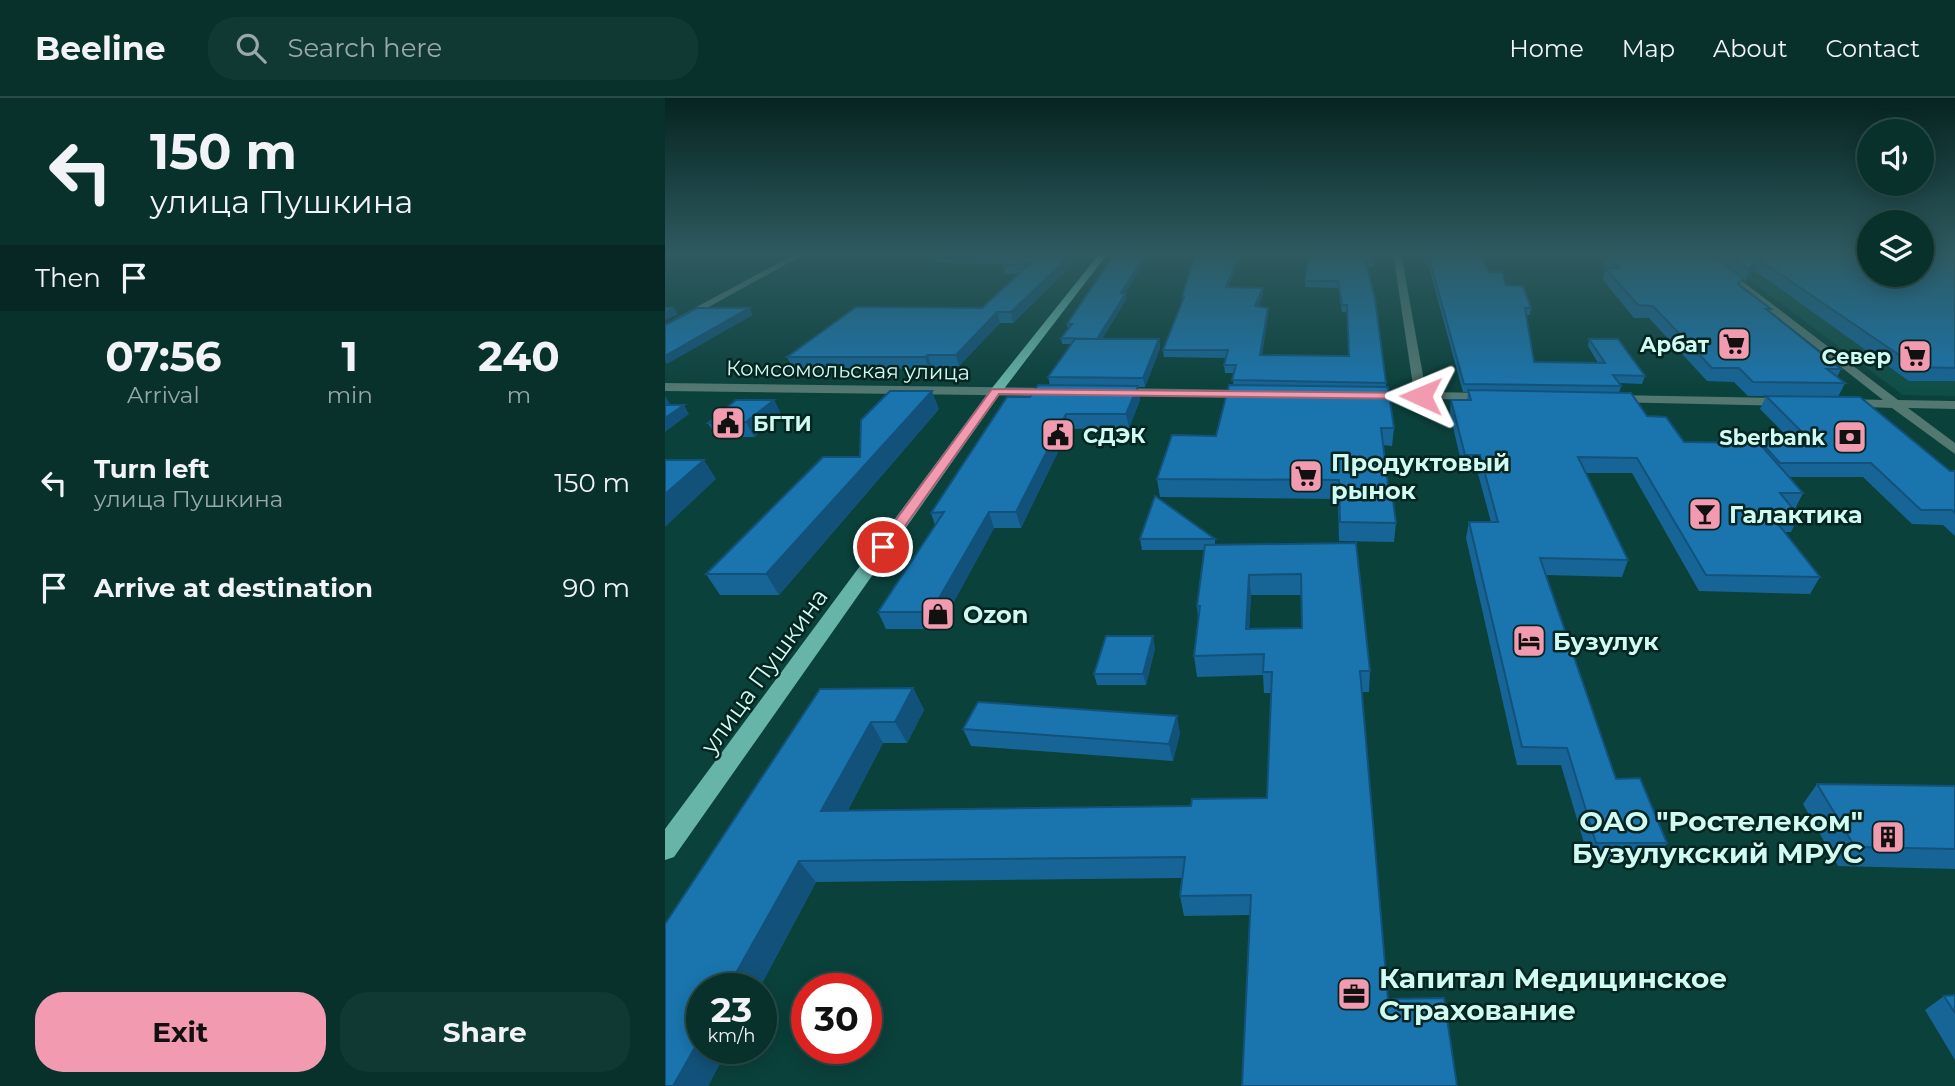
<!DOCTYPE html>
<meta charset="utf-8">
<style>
body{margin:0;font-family:Montserrat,sans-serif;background:#113934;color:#f1f3f6;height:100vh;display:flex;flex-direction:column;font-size:26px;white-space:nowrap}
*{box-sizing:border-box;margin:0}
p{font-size:23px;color:#98a9a9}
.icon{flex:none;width:38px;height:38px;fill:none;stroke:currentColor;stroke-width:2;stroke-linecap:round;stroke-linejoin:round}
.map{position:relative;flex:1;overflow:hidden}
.details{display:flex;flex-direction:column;background:#08312c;width:665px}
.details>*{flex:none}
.banner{background:#08312c;color:#f1f3f6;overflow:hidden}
.tools{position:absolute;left:1192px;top:21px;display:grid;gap:14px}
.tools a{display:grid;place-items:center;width:77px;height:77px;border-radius:50%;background:#08312c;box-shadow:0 4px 18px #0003,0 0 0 2px #294c48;font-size:35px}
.speed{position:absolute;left:21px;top:875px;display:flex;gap:14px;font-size:35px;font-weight:700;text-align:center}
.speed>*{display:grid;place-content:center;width:91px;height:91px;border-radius:50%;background:#08312c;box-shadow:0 4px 18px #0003,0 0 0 2px #294c48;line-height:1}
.speed small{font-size:18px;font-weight:400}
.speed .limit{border:10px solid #d22;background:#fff;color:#111}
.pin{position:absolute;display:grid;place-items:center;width:60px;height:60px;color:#fff;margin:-30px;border:4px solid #fff;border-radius:50%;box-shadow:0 2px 7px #0007}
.me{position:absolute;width:77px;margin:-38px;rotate:271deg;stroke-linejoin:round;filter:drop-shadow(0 0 5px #0008)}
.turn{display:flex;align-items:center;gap:24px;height:147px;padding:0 35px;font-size:32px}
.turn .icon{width:91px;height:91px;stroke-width:2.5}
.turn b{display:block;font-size:49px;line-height:60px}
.then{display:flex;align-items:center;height:66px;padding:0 35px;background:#0003;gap:14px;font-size:26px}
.eta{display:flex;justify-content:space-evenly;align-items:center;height:119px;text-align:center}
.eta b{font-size:42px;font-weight:700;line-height:49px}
.action{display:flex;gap:14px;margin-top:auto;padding:14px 35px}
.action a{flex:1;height:80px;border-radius:28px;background:#f29ab0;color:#111;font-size:28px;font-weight:700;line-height:80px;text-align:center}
.action a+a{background:#113934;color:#f1f3f6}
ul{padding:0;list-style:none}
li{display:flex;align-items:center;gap:21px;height:105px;padding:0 35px}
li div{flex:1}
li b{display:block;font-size:26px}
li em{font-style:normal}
header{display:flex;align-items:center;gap:42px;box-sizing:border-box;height:98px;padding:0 35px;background:#08312c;border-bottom:2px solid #294c48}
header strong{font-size:33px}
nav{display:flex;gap:38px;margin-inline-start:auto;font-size:24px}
.search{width:490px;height:63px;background:#113934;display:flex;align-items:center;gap:18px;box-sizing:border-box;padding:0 24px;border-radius:28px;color:#98a9a9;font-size:26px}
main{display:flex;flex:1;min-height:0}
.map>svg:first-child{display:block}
</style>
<header>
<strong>Beeline</strong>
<div class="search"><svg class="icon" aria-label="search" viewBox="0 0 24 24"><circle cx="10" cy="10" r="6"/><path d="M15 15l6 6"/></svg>Search here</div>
<nav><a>Home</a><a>Map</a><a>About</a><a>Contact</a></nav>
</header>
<main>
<section class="details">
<div class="banner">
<div class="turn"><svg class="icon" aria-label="left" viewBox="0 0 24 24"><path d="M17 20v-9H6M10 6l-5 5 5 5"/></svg><div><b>150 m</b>улица Пушкина</div></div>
<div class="then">Then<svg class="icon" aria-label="arrive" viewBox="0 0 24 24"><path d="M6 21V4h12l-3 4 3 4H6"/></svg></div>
</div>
<div class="eta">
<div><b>07:56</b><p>Arrival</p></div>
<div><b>1</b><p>min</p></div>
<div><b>240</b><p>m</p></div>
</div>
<ul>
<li><svg class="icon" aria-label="left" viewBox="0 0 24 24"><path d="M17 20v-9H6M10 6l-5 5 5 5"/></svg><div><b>Turn left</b><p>улица Пушкина</p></div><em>150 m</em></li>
<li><svg class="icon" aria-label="arrive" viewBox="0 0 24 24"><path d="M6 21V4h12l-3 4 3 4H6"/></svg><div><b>Arrive at destination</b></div><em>90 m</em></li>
</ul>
<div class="action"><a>Exit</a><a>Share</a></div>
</section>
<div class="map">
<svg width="1290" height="988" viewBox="0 0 1290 988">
<rect width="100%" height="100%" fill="#0b413b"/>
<!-- built -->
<path fill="#0f4e47" d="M1048,155L1204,177H1256L1290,155V298L1238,297Z"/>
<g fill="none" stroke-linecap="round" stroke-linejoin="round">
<!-- minor -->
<g fill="#537771" fill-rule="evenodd">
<path d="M132,155H142L0,233V226Z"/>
<path d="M728,155H736L761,294L825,295L829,296V302L698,300L696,297L702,293L749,294Z"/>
<path d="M1031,155H1040L1233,302L1290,303V311L1243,310L1290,345V356L1227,310L1178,308L1176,305L1182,301L1218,302Z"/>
<path d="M0,285L391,290L397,294L391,298L0,293Z"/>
<path d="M450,290L583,292L589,296L583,300L446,297V291Z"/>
<path d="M947,297L1122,300L1128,304L1122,308L943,304L941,301Z"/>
</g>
<!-- major -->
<path fill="#67b4a8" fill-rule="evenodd" d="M435,155H443L335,296L9,759L0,762V731L327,290Z"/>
</g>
<!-- wall -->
<g fill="#166596" fill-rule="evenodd">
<path d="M270,155H419L348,225H335L294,268L266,269L264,271L128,270L122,259L317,210L353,176H340L339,166L272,165L269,156Z"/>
<path d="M450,155H486L460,195L462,200L437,241H494L495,250L480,289H473L475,302L464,330L404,331L356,430H329L274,531H221L213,514L270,427L266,415L365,299L385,287L383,279L406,246H397L396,240L403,231L402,226Z"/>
<path d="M708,155V169H701L721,285V289L729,330L727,348L718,347L724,395L731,425L729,444L674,443L673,401L495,399L492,381L551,338L568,287L569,275H560L559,267L561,260L499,259L498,252L517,203V199L564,189L598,190V197L593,208L603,210V217L597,257L684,258L682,214H677L673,190L640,189V183Z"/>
<path d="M756,155H816L824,174L866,210L865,217H862L869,264L933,265L923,248L924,241L980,278L977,286L954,285L956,288L954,295L982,318L1019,344L1092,345L1094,342H1126L1095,311L1101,298L1285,373H1290V438L1278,427L1247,426L1198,379H1124L1138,395L1130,411H1128L1134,418L1126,434H1119L1155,479L1145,496L1034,493L967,375H921L963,462L957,479L881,477L951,681L1002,745L993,762H924L896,667H852L801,440L804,424H826L812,372H798L785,316L786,302H802L803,294H798L763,166H760Z"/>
<path d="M973,155H1290V283H1244L1089,172L1080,183L1077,180L1075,187L1106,211L1105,214L1176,271L1172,279L1180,285L1173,299L1083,298L1069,284L1042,283L984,220H969L938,182L940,170H941L938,167L941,156L975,157Z"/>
<path d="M109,302L116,316L89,339H51L43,325Z"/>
<path d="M274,311L114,497H55L41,476L195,359Z"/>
<path d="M490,398L550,441V447L691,445L705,573L704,594H697L723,901L779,900L792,988H577L585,817L519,818L515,798L517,780L151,784L94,891H37V950H63L43,988H0V826L155,591L248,590L259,612L242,645H218L183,712L526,708L527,701L602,700L606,595H599L598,577L532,579L529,558L533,521L532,508L539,452H477L475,441ZM586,497H636V530L584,531Z"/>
<path d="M490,550L481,587H432L429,576Z"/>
<path d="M298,631L515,635L508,663L306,648Z"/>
<path d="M1152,686L1290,688V771L1173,768L1138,706Z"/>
<path d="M1290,897V962L1260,912L1279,898Z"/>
</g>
<!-- shaded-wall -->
<g fill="#12527a">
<path d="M408,155H419L348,225L346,214Z"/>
<path d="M482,155H486L457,200L456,195Z"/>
<path d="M575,155H578L561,196V189Z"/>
<path d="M1093,161L1089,172L1080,183L1084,171Z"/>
<path d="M598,190V197L591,215L590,208Z"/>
<path d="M461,195L462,200L433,247L432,241Z"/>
<path d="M9,210L13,216L0,223V214Z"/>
<path d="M84,210L88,217L2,266L0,263V258Z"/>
<path d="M603,210V217L596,264L595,257Z"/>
<path d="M332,214L335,225L294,268L291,257Z"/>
<path d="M494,241L495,250L480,289L478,280Z"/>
<path d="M263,257L266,269L264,271L260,259Z"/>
<path d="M473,288L475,302L464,330L461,316Z"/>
<path d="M267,293L274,311L114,497L101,476Z"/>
<path d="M0,298L6,307L0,311Z"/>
<path d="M109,302L116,316L89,339L81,324Z"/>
<path d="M19,307L24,316L0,334V320Z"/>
<path d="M401,316L404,331L356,430L351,414Z"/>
<path d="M39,362L51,381L0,429V396Z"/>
<path d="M324,414L329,430L274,531L266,514Z"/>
<path d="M584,477L586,497L583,552L581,531Z"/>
<path d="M488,538L490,550L481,587L478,576Z"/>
<path d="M248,590L259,612L242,645L230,624Z"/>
<path d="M512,618L515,635L508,663L504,646Z"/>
<path d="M206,624L218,645L171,734L156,713Z"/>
<path d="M134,763L151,784L94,891H62Z"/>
<path d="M37,937V950H63L43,988H8Z"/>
</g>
<!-- building -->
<g fill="#1a75af" stroke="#12527a" stroke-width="2" fill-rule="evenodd">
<path d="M270,155H408L346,214H332L291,257H263L260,259H122L191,209L317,210L364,166L338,167L345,157L269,156Z"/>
<path d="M450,155H482L456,195H461L432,241L396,240L407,226H402Z"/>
<path d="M530,155H575L561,189L598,190L590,208L603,210L595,257L684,258L682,207H677L673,183H640L643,155H708V162H700L710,200L721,285L567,282L571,267H559L563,252H498L519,199H517Z"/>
<path d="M759,155H816L824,174H837L841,187L858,188L866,210H860L869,264L940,265L924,241H953L980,278L948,277L956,288L799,286L764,160H760Z"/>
<path d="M987,155H1044L1078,180L1073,186L1106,211H1101L1176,271H1162L1180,285L1088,284L1074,270H1047L988,208L973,207L940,170H954L941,156L989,157Z"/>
<path d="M1062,155H1204V177H1256V155H1290V270L1252,269L1093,161L1084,171Z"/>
<path d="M0,210H9L0,214Z"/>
<path d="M32,210H84L0,258V227Z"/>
<path d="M410,241H494L478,280L383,279Z"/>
<path d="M373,287L473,288L461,316H401L351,414H324L266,514H213L279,414L266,415L342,299H365Z"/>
<path d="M564,287L723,289L729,330H716L724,395H727L731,425L675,424L674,382L492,381L507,337L551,338Z"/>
<path d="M803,292L966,295L982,318L1001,319L1019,344L1094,345L1138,395H1115L1134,418L1106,417L1155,479L1041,477L972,360L913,359L963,462L875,460L951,681L975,680L1002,745H931L902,650L857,649L804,424H833L815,357H800L786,302H806Z"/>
<path d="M225,293H267L101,476H41L158,359H195L196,322Z"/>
<path d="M1101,298L1195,299L1285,373H1290V415L1287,412H1256L1206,365H1115L1094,342H1145Z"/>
<path d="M71,302H109L81,324L43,325Z"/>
<path d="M0,307H19L0,320Z"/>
<path d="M0,362H39L0,396Z"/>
<path d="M490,398L550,441H475Z"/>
<path d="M691,445L705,573H695L723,901L779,900L792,988H577L586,797L515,798L520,759L134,763L62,891H37V937L8,988H0V826L155,591L248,590L230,624H206L156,713L526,708L527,701L602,700L607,574H598L599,556L529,558L535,508H532L540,447ZM636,476L637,530L581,531L584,477Z"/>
<path d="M441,538H488L478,576H429Z"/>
<path d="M313,604L512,618L504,646L298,631Z"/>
<path d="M1152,686L1290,688V751L1190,749Z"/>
<path d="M1290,897V915L1279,898Z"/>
</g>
<!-- sky -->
<linearGradient id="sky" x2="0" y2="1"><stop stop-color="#062420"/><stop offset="0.53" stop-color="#2e5a60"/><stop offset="1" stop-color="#2e5a60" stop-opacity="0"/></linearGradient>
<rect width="1290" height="293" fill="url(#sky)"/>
<!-- route -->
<path fill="#f29ab0" stroke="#9d6472" stroke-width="2" d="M327,291L756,295L761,298L756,301L334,296L223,452H213L211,449L213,446Z"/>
<!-- icons -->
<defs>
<symbol id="supermarket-square" viewBox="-11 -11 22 22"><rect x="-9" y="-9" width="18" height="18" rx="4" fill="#f29ab0" stroke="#062521"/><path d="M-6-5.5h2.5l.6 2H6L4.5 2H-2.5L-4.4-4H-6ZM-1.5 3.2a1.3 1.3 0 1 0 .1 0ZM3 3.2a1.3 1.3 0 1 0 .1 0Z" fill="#111"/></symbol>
<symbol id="civic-square" viewBox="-11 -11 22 22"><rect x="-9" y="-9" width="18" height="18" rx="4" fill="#f29ab0" stroke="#062521"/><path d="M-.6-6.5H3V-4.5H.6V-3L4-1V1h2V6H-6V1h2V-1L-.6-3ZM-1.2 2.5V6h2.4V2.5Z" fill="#111"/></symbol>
<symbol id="bank-square" viewBox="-11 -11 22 22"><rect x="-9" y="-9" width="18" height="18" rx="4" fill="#f29ab0" stroke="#062521"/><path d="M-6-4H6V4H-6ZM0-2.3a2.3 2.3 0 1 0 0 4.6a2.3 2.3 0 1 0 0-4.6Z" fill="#111"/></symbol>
<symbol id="bar-square" viewBox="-11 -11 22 22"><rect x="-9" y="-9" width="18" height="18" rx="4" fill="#f29ab0" stroke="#062521"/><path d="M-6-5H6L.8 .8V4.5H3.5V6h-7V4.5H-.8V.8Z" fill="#111"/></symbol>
<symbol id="shop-square" viewBox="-11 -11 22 22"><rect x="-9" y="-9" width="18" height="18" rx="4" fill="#f29ab0" stroke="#062521"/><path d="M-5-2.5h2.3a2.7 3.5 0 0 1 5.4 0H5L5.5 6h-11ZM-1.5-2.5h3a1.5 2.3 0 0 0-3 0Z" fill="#111"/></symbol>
<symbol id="hotel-square" viewBox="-11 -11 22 22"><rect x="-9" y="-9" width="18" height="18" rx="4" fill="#f29ab0" stroke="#062521"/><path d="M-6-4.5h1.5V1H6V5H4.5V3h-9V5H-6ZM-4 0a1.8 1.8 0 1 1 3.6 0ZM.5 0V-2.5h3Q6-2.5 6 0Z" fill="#111"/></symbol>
<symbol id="building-square" viewBox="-11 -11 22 22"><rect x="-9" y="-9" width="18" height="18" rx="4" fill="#f29ab0" stroke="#062521"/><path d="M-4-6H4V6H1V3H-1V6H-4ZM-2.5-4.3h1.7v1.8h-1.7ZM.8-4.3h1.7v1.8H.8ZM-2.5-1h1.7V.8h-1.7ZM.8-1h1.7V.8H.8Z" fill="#111"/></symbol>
<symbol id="office-square" viewBox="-11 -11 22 22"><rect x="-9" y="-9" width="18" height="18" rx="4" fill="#f29ab0" stroke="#062521"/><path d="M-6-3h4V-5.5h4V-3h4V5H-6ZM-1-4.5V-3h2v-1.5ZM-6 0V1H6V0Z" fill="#111"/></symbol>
</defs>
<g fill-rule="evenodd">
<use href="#supermarket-square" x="1050" y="227" width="38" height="38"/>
<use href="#supermarket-square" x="1231" y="239" width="38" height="38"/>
<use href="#civic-square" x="44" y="306" width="38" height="38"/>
<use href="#civic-square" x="374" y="318" width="38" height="38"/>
<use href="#bank-square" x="1166" y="320" width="38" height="38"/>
<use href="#supermarket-square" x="622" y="359" width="38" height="38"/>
<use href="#bar-square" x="1021" y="397" width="38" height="38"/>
<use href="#shop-square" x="254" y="497" width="38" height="38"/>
<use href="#hotel-square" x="845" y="524" width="38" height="38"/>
<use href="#building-square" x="1204" y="720" width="38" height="38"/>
<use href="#office-square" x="670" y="877" width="38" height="38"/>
</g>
<g text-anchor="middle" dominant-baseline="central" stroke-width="5" stroke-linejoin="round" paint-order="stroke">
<!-- far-poi labels -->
<g font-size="21" font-weight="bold" fill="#cffbf3" stroke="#062521" text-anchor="end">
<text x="1044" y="246">Арбат</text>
<text x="1226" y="258">Север</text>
<text x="88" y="325" text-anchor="start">БГТИ</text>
<text x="418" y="337" text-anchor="start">СДЭК</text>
<text x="1160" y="339">Sberbank</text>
</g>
<!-- far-street labels -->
<g font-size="21" fill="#cffbf3" stroke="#062521">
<text transform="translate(183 272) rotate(1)">Комсомольская улица</text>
</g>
<!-- poi labels -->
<g font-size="24" font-weight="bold" fill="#cffbf3" stroke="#062521" text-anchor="start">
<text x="666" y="364">Продуктовый<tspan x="666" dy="28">рынок</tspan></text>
<text x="1064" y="416">Галактика</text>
<text x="298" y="516">Ozon</text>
<text x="888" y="543">Бузулук</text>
</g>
<!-- street labels -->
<g font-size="24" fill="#cffbf3" stroke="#062521">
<text transform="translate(99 573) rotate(-54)">улица Пушкина</text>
</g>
<!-- near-poi labels -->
<g font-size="28" font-weight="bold" fill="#cffbf3" stroke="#062521" text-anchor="end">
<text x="1198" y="723">ОАО "Ростелеком"<tspan x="1198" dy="32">Бузулукский МРУС</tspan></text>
<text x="714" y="880" text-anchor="start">Капитал Медицинское<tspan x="714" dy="32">Страхование</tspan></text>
</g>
</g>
</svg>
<div class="tools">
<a><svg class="icon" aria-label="sound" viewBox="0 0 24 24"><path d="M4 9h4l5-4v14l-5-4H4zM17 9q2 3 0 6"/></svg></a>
<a><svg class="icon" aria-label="layers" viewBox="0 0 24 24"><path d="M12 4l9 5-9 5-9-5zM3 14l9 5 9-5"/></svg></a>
</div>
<div class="speed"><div>23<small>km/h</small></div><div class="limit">30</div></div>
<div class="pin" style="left:218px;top:449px;background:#d93025"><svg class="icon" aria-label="arrive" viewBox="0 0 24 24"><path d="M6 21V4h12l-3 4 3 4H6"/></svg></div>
<svg class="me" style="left:756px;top:298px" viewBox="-20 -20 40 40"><path d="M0-17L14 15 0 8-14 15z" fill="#f29ab0" stroke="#fff" stroke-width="4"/></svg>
</div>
</main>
